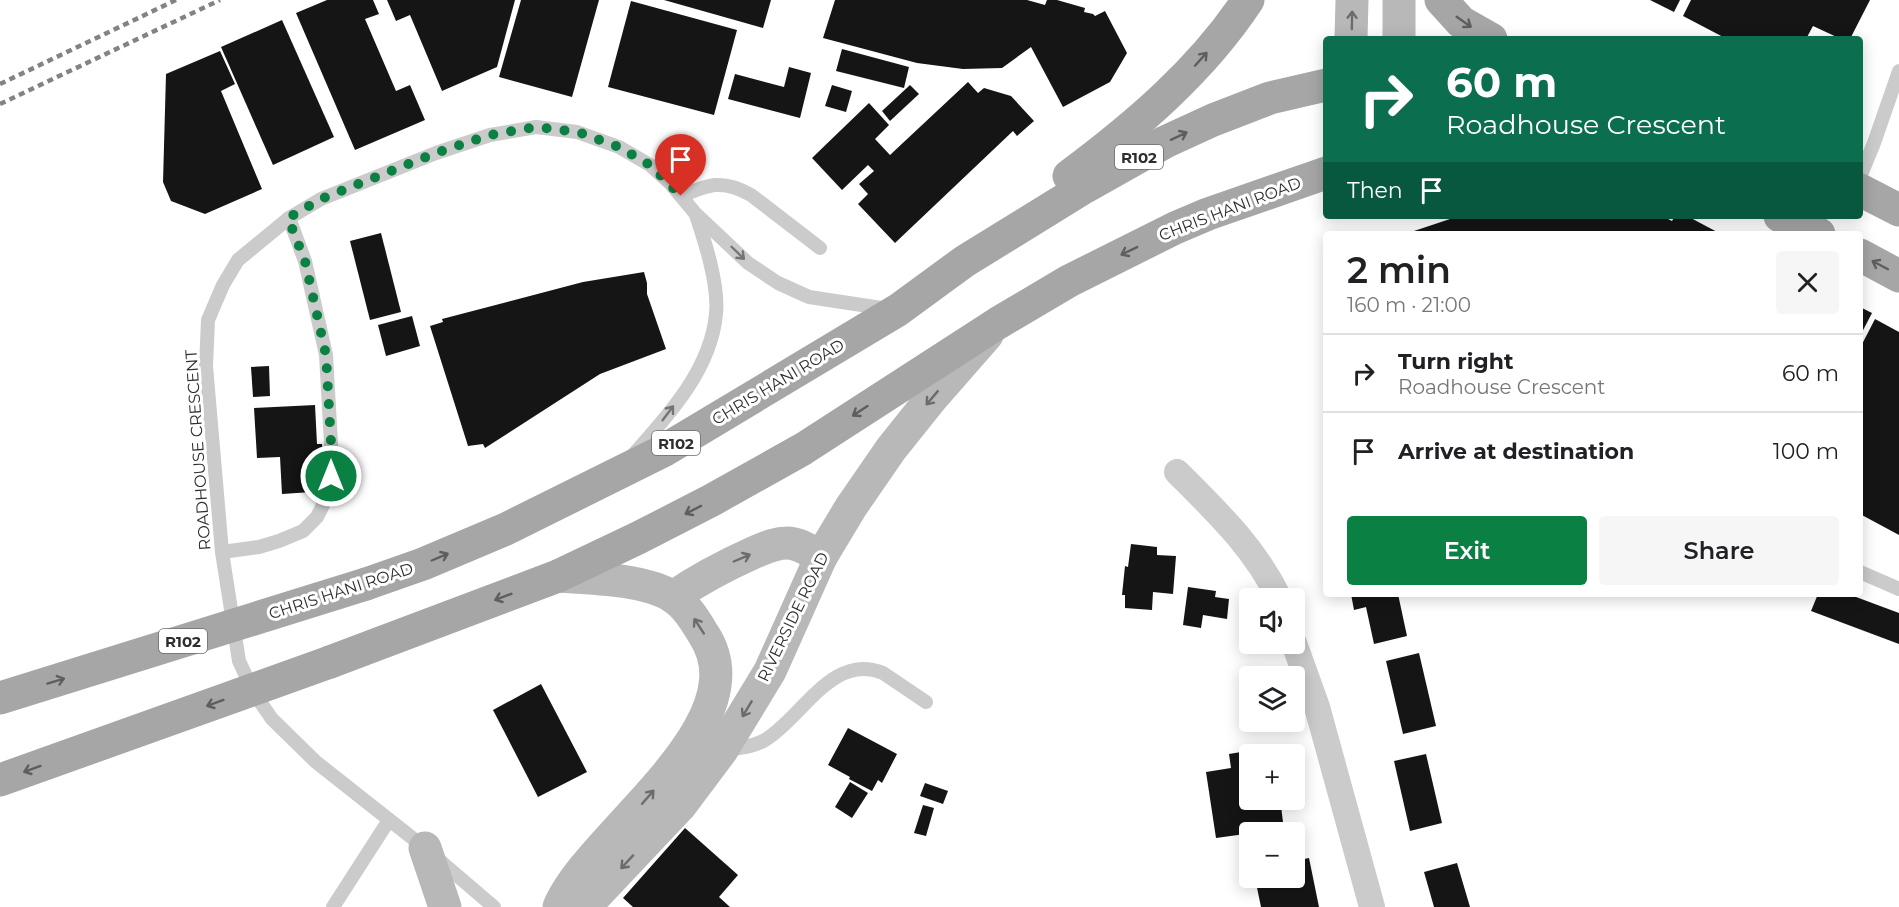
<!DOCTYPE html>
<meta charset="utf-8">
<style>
body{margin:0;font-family:Montserrat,sans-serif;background:#f6f6f6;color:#202124;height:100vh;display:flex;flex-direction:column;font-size:22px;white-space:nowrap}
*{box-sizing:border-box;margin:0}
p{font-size:20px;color:#757577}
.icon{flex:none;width:33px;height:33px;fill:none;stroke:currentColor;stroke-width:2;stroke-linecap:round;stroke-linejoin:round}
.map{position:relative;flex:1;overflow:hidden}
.sheet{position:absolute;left:1323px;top:231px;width:540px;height:366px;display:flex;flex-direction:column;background:#fff;border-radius:6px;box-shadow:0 3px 15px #0003}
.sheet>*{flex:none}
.guide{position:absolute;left:1323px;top:36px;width:540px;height:183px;border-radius:6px;box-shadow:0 3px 15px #0003;background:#0b6e4f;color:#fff;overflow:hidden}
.tools{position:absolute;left:1239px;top:588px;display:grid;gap:12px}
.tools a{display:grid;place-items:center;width:66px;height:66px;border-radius:6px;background:#fff;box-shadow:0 3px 15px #0003;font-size:30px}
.pin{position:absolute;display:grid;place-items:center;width:51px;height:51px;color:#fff;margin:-62px -26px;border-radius:50% 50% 50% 0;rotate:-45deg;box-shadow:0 0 6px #0007}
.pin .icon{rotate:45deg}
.me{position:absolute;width:66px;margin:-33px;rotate:0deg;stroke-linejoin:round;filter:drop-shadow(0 0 4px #0008)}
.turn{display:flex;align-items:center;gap:21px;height:126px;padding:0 24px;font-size:27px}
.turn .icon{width:78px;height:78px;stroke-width:2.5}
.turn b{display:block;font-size:42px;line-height:51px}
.then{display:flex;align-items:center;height:57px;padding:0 24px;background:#0003;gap:12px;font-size:22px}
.round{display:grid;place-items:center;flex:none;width:63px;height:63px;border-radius:6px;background:#f6f6f6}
.overview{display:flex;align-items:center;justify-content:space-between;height:102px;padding:0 24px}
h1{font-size:36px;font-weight:600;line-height:45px}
.action{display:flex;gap:12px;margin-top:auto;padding:12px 24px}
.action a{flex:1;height:69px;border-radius:6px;background:#0b8043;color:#fff;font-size:24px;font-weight:600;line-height:69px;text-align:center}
.action a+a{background:#f6f6f6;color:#202124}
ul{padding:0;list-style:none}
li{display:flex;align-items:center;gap:18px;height:78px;padding:0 24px;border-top:2px solid #e0e0e0}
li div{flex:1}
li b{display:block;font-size:22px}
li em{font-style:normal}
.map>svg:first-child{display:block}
</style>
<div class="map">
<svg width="1899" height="907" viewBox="0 0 1899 907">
<rect width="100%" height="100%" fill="#fff"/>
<!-- building -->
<g fill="#151515">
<path d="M327,0H373L379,14L365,19L396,91L410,85L425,120L355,150L296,13Z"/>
<path d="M387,0H515L497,67L442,91L410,15L396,21Z"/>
<path d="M521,0H599L572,97L499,77Z"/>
<path d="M664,0H771L763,28Z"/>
<path d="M835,0H1027L1045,5L1047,0H1057L1085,8L1084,12L1093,14L1095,16L1105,11L1127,53L1110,82L1063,107L1031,47L1002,68L963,69L917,63L823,38Z"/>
<path d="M1650,0H1680L1674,12Z"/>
<path d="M1691,0H1870L1850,39H1841L1813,26L1806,39H1727L1683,16Z"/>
<path d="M631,1L737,30L714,115L608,87Z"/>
<path d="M282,20L334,137L273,165L221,47Z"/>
<path d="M842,49L909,67L904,88L836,71Z"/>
<path d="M220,51L235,84L221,91L262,189L205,214L171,201L163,182L166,74Z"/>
<path d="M789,67L811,73L800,118L728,99L735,74L784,87Z"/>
<path d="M968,82L978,93L984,88L1011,96L1034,121L1017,136L1013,131L895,243L858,204L868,194L859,184L874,171L868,165L842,190L812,158L869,103L889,125L875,139L890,155Z"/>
<path d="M832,85L852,91L846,112L825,106Z"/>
<path d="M910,85L919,94L890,121L882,111Z"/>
<path d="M1459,216H1662L1672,221L1675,216H1687L1721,234H1405Z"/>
<path d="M381,233L401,312L370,320L350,241Z"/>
<path d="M644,272L647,283V294L666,349L600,374L485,448L483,444L468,446L430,326L443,322L442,319L583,282Z"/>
<path d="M1860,307L1872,313L1860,336Z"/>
<path d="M412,316L420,346L386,356L378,325Z"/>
<path d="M1875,319L1899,332V535L1860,514V348Z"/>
<path d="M269,366L270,396L253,397L251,367Z"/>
<path d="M315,405L317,444H322L324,471L310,472L312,492L282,494L280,457L257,458L254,408Z"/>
<path d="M1131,544L1157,547V555L1176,556L1173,594L1153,592L1152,610L1125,608V595H1122L1125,566L1128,567Z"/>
<path d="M1188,587L1216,591L1215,597L1229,599L1227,619L1203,615L1201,628L1183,625Z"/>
<path d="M1351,594H1398L1407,636L1374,644L1366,607L1354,610Z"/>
<path d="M1818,594H1848L1899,613V644L1811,611Z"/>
<path d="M1419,653L1436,726L1403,734L1386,661Z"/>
<path d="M541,684L587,772L538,797L493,710Z"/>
<path d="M848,728L897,754L882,783L878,780L872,791L849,779L850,777L828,765Z"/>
<path d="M1272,747L1273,754H1250V800H1286L1287,805L1281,806L1283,822L1267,824V831L1216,838L1206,772L1231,768L1229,754Z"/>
<path d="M1426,754L1442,823L1410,831L1394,761Z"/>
<path d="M850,782L868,793L852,818L835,807Z"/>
<path d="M925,783L948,791L943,804L920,796Z"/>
<path d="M923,805L934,808L926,836L914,833Z"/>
<path d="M685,828L738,875L719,897L730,907H633L623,898Z"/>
<path d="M1309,858L1319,907H1261L1255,878H1294V861Z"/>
<path d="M1457,863L1470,907H1434L1424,872Z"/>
</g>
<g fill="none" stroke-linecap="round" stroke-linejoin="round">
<!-- service -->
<g stroke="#cbcbcb" stroke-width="14">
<path d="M1860,177L1874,143L1899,71"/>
<path d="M681,196C709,184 723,179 751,195L820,248"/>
<path d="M633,455C669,415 711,369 716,314C719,285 705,242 696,215"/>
<path d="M222,552L259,547L279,541L303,531L317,517L324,503L330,484L332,461L326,355L305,261L289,218"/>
<path d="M1860,572L1899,589"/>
<path d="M725,750C738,748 754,747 765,740C802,718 832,652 883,673L926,702"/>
<path d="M333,907L389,820"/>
<path d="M494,907L425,848L316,762L272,719L254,693L239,661L222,552L206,366L208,320L223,285L238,260L289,218L321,199L436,153L490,135L536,127L577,132L619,147L650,165L670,183L695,213L748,263L778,283L809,297L888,309"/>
</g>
<!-- minor -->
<g stroke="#cbcbcb" stroke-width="26">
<path d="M1177,472C1216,511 1255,548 1279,598"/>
<path d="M1294,643L1317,707L1372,907"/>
</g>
<!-- secondary -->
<g stroke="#b8b8b8" stroke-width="33">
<path d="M1351,39L1352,0"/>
<path d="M1399,39V0"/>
<path d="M558,576C590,578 646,579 673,597C687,606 696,622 704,635C762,725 589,834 559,907"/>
<path d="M673,597C699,579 726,565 755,552C765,548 775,543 787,543C799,543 810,551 821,557"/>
<path d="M425,848L445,907"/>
<path d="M583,907L595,896L680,806L722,750L770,671L821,557L851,507L891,449L931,399L987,335"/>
</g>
<!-- primary -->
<g stroke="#a6a6a6" stroke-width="33">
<path d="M1441,0L1461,22L1491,39"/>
<path d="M1069,176C1136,126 1202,70 1248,0"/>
<path d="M1860,190L1899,210"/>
<path d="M1780,216L1795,221L1819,234"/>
<path d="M1860,255L1899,276"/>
<path d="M366,584L423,564L506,529L663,451L898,310L965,261L1085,187L1165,142L1213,120L1270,98L1326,85"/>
<path d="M330,662L558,576L638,538L712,500L803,449L998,323L1069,281L1175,228L1208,214L1326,173"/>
</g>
<!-- rail -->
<g stroke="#838383" stroke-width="4.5" stroke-dasharray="6 4.5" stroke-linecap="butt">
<path d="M0,84L176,0"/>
<path d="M0,104L220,0"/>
</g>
<!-- primary-bridge -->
<g stroke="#a6a6a6" stroke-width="33">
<path d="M0,698L366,584"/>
<path d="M0,780L330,662"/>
</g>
</g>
<!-- one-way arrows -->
<defs><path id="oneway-shaft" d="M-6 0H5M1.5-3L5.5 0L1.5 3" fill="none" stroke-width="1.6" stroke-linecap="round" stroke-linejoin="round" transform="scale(1.5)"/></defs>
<g stroke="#6c6c6c">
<use href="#oneway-shaft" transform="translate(1352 20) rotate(-89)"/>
<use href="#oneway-shaft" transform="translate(932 398) rotate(130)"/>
<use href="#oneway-shaft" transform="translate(742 558) rotate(-23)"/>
<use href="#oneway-shaft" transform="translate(699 626) rotate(-123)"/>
<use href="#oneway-shaft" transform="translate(747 709) rotate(121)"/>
<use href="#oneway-shaft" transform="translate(648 797) rotate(-49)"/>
<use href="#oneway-shaft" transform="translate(627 862) rotate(133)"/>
</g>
<g stroke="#5e5e5e">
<use href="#oneway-shaft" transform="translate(1464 22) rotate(35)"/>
<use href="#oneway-shaft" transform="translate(1201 59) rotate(-48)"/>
<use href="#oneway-shaft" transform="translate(1179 136) rotate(-25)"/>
<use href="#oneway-shaft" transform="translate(1129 251) rotate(154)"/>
<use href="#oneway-shaft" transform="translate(1880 265) rotate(-152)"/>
<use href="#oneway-shaft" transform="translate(860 411) rotate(147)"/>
<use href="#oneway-shaft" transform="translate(693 510) rotate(153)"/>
<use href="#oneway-shaft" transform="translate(440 557) rotate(-23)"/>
<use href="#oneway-shaft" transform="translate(503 597) rotate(159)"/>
<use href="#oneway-shaft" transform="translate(56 681) rotate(-17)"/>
<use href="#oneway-shaft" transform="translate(215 703) rotate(160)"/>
<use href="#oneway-shaft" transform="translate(32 769) rotate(160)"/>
</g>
<g stroke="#757575">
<use href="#oneway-shaft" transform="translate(738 253) rotate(44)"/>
<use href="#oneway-shaft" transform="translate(668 413) rotate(-53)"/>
</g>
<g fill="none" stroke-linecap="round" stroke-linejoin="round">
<!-- route -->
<path stroke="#0b8043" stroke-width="10" stroke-dasharray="0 18" d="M331,476L332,460L326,355L305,261L288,218L321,199L436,153L490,135L536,127L578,132L619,147L650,165L681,196"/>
</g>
<g text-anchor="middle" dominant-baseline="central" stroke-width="6" stroke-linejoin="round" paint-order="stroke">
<!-- shield labels -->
<g fill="#fff" stroke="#6d6d6d" stroke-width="1.5">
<rect x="1115" y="145" width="48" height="24" rx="4.5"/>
<rect x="652" y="431" width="48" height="24" rx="4.5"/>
<rect x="159" y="629" width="48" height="24" rx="4.5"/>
</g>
<g font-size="15" font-weight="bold" fill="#2e2e2e">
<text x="1139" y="157">R102</text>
<text x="676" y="443">R102</text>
<text x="183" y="641">R102</text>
</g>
<!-- street labels -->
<g font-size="16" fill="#2e2e2e" stroke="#fff">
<text transform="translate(1230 209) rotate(-21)">CHRIS HANI ROAD</text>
<text transform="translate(778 382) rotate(-31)">CHRIS HANI ROAD</text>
<text transform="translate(198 450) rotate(-94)">ROADHOUSE CRESCENT</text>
<text transform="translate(341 591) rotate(-18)">CHRIS HANI ROAD</text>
<text transform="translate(793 617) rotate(-64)">RIVERSIDE ROAD</text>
</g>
</g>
</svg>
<div class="tools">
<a><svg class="icon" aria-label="sound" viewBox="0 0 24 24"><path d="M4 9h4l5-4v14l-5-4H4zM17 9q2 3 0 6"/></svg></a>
<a><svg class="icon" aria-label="layers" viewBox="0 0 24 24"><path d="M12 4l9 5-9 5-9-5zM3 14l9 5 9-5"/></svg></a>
<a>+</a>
<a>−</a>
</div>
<div class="pin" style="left:681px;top:196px;background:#d93025"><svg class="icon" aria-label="arrive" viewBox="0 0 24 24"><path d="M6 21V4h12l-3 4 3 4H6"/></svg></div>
<svg class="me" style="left:331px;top:476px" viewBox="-20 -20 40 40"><circle r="17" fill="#0b8043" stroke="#fff" stroke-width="3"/><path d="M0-11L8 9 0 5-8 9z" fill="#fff"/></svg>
<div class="guide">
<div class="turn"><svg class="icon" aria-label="right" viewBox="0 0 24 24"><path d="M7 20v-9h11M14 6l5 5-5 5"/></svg><div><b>60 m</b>Roadhouse Crescent</div></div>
<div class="then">Then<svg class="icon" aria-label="arrive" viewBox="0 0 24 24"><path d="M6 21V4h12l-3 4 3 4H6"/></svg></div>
</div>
<section class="sheet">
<div class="overview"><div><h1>2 min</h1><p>160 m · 21:00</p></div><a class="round"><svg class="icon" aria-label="close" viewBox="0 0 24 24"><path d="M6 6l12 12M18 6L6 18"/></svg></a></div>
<ul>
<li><svg class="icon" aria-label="right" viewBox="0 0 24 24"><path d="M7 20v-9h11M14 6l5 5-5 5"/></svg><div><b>Turn right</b><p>Roadhouse Crescent</p></div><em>60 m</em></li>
<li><svg class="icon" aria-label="arrive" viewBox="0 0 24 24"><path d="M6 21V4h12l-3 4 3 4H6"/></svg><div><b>Arrive at destination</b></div><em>100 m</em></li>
</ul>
<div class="action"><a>Exit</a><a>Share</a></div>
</section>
</div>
